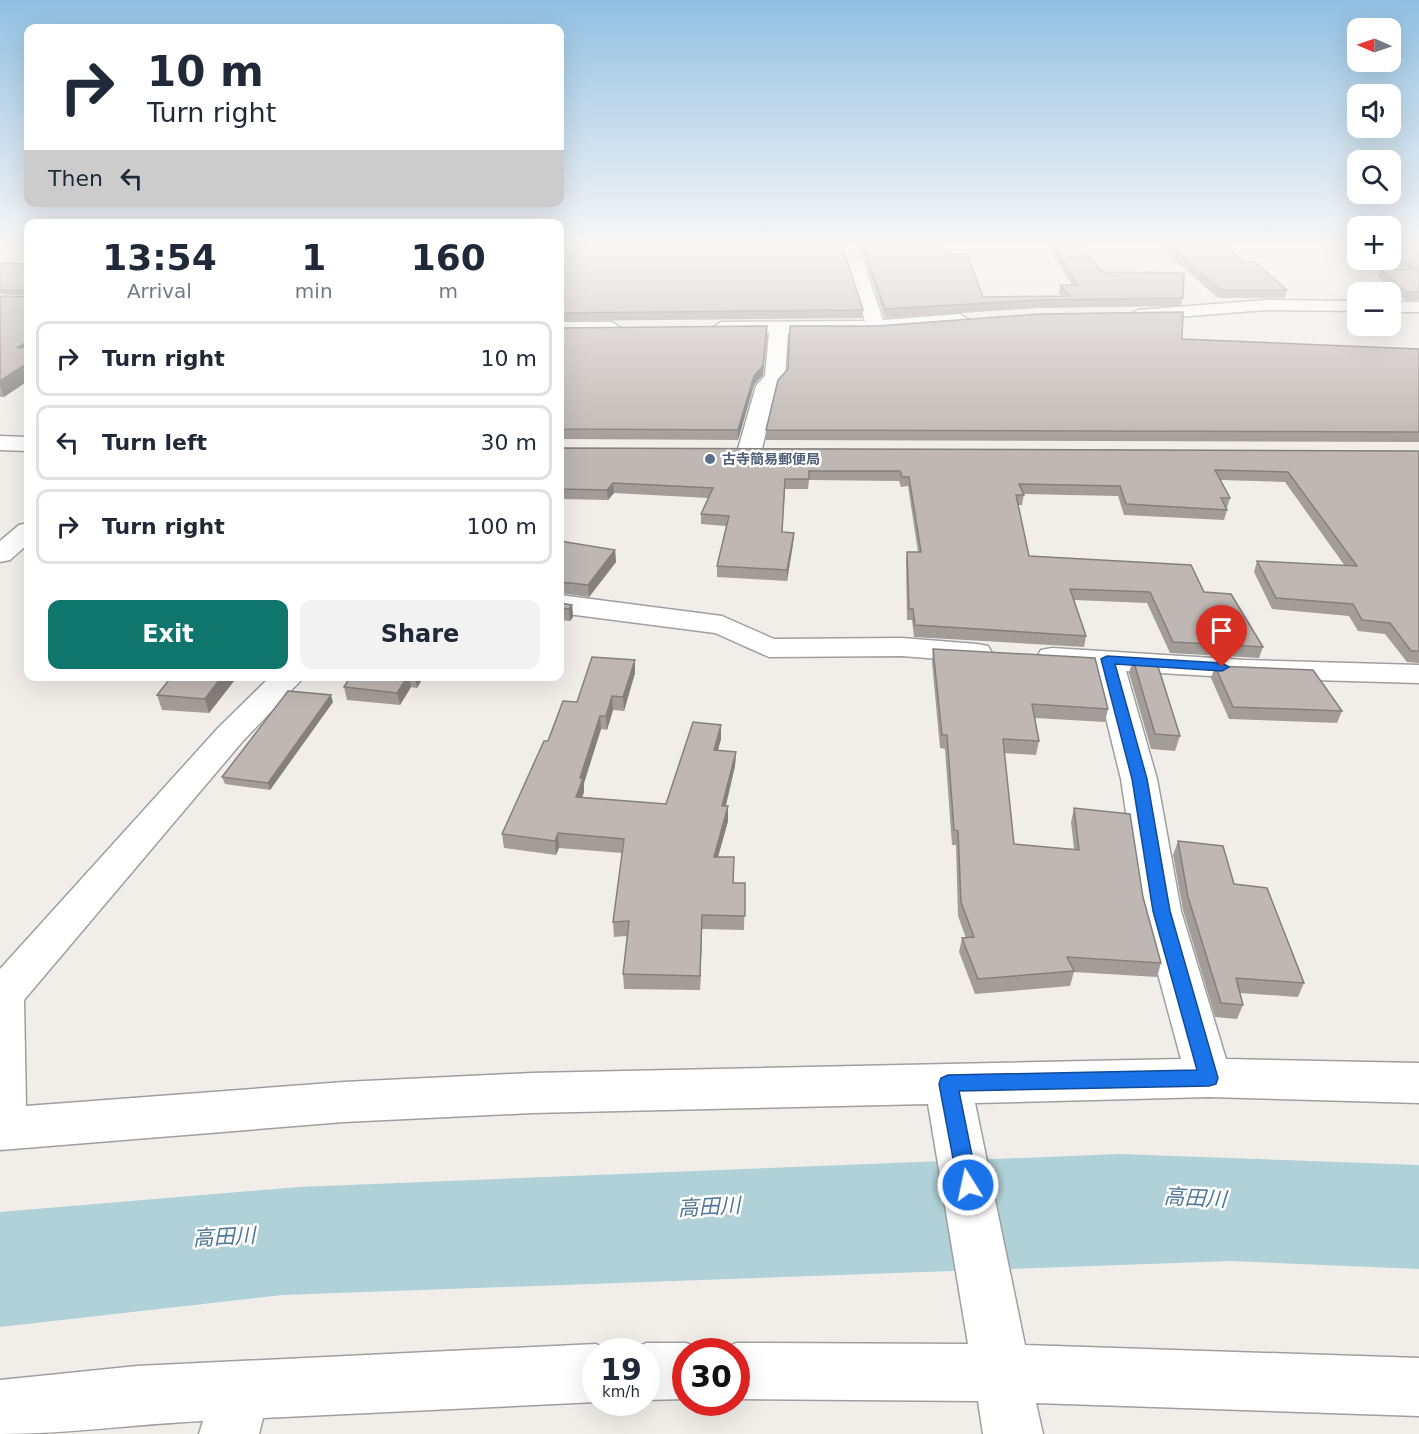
<!DOCTYPE html>
<meta charset="utf-8">
<style>
body{margin:0;font-family:"DejaVu Sans","Noto Sans JP",sans-serif;background:#f2f2f3;color:#1f2937;height:100vh;display:flex;flex-direction:column;font-size:22px;white-space:nowrap}
*{box-sizing:border-box;margin:0}
p{font-size:20px;color:#747a83}
.icon{flex:none;width:33px;height:33px;fill:none;stroke:currentColor;stroke-width:2;stroke-linecap:round;stroke-linejoin:round}
.map{position:relative;flex:1;overflow:hidden}
.panel{position:absolute;left:24px;top:219px;width:540px;height:462px;display:flex;flex-direction:column;background:#fff;border-radius:12px;box-shadow:0 6px 24px #0002}
.panel>*{flex:none}
.banner{position:absolute;left:24px;top:24px;width:540px;height:183px;border-radius:12px;box-shadow:0 6px 24px #0002;background:#fff;color:#1f2937;overflow:hidden}
.needle{width:39px;rotate:272deg}
.controls{position:absolute;left:1347px;top:18px;display:grid;gap:12px}
.controls a{display:grid;place-items:center;width:54px;height:54px;border-radius:12px;background:#fff;box-shadow:0 6px 24px #0002;font-size:30px}
.speed{position:absolute;left:582px;top:1338px;display:flex;gap:12px;font-size:30px;font-weight:700;text-align:center}
.speed>*{display:grid;place-content:center;width:78px;height:78px;border-radius:50%;background:#fff;box-shadow:0 6px 24px #0002;line-height:1}
.speed small{font-size:15px;font-weight:400}
.speed .limit{border:9px solid #d22;background:#fff;color:#111}
.pin{position:absolute;display:grid;place-items:center;width:51px;height:51px;color:#fff;margin:-62px -26px;border-radius:50% 50% 50% 0;rotate:-45deg;box-shadow:0 0 6px #0007}
.pin .icon{rotate:45deg}
.me{position:absolute;width:66px;margin:-33px;rotate:350deg;stroke-linejoin:round;filter:drop-shadow(0 0 4px #0008)}
.turn{display:flex;align-items:center;gap:21px;height:126px;padding:0 24px;font-size:27px}
.turn .icon{width:78px;height:78px;stroke-width:2.5}
.turn b{display:block;font-size:42px;line-height:51px}
.then{display:flex;align-items:center;height:57px;padding:0 24px;background:#0003;gap:12px;font-size:22px}
.eta{display:flex;justify-content:space-evenly;align-items:center;height:102px;text-align:center}
.eta b{font-size:36px;font-weight:700;line-height:42px}
.cta{display:flex;gap:12px;margin-top:auto;padding:12px 24px}
.cta a{flex:1;height:69px;border-radius:12px;background:#0f766e;color:#fff;font-size:24px;font-weight:700;line-height:69px;text-align:center}
.cta a+a{background:#f2f2f3;color:#1f2937}
ul{padding:0;list-style:none}
li{display:flex;align-items:center;gap:18px;height:75px;margin:0 12px 9px;padding:0 12px;border:3px solid #e0e1e3;border-radius:12px}
li div{flex:1}
li b{display:block;font-size:22px}
li em{font-style:normal}
.map>svg:first-child{display:block}
</style>
<div class="map">
<svg width="1419" height="1434" viewBox="0 0 1419 1434">
<rect width="100%" height="100%" fill="#f1eeea"/>
<!-- farmland -->
<path fill="#ecedd8" d="M0,245H28V264L0,263Z"/>
<!-- water -->
<path fill="#b0d1d8" d="M1119,1154L1419,1165V1269L1231,1261L282,1295L0,1327V1212L299,1187Z"/>
<g fill="none" stroke-linecap="round" stroke-linejoin="round">
<defs>
<g id="minor">
<path d="M842,245H858L883,320L960,314L969,320L960,326L876,332L788,333L785,378L776,388L762,449L758,454H742L738,449L756,386L765,376L769,333L721,334L712,328L721,322L865,321Z"/>
<path d="M1266,300L1358,301V311L1266,310L1138,320L1129,315L1138,310Z"/>
<rect x="1390" y="302" width="29" height="10"/>
<path d="M612,322L621,328L619,332L560,333V322Z"/>
<path d="M0,436L28,437V451L0,450Z"/>
<path d="M28,523V544L10,560L0,562V541L19,525Z"/>
<path d="M560,595L722,616L774,639L902,638L977,644L988,646L992,653L988,660L977,662L902,656L769,657L715,633L560,613Z"/>
<path d="M1052,648L1245,660L1419,665V683L1245,678L1126,671L1157,779L1181,911L1226,1059L1419,1063V1103L1209,1097L975,1103L1025,1345L1419,1358V1416L1036,1403L1043,1434H983L978,1401L736,1399V1352H716L736,1343L968,1344L928,1104L532,1113L344,1122L0,1150V969L218,728L271,676H305L242,742L24,1000L26,1106L344,1082L532,1073L1181,1059L1141,911L1121,779L1094,669L1041,664L1037,657L1041,650Z"/>
<path d="M646,1343H686L706,1351L686,1352V1399L646,1400V1352H627Z"/>
<path d="M596,1344L613,1352H596V1402L263,1418L259,1434H199L203,1421C135,1424 68,1434 0,1434V1380L137,1366Z"/>
</g>
</defs>
<!-- minor casing -->
<use href="#minor" stroke="#9f9f9f" stroke-width="3"/>
<!-- minor -->
<use href="#minor" fill="#fff" fill-rule="evenodd"/>
</g>
<!-- wall -->
<g fill="#a39d9a">
<path d="M560,245L863,310L862,318L560,321Z"/>
<path d="M860,245H940L945,254L983,297L1062,296L1059,293L1060,285H1072L1047,245H1078L1103,272L1183,298L1181,306L1039,308L885,318Z"/>
<path d="M1158,245H1225L1243,262L1287,290L1285,298H1218Z"/>
<path d="M1390,245H1419V300H1405L1378,277L1380,269L1403,270L1389,260H1390Z"/>
<path d="M0,263L28,264V296L0,294Z"/>
<path d="M0,297L4,397H0Z"/>
<path d="M560,328L767,334L763,375L754,385L738,440L560,439Z"/>
<path d="M1182,339L1419,349V442L766,440V430Z"/>
<path d="M560,448L1419,451V663L1407,662L1385,634L1358,631L1349,616L1272,609L1254,572L1257,561L1345,566L1285,482L1220,480L1230,498L1227,508H1226L1227,510L1224,520L1124,515L1118,496L1024,494L1022,505H1018L1029,556L1204,592L1263,647L1259,658L1170,653L1147,603L1074,600L1086,636L1084,647L914,637L912,620H907L906,562L907,552H918L908,486L901,487L899,481L809,480L808,489H785L782,532L794,533L793,544L787,581L717,577V566L726,526L701,524V514L708,498L614,493L608,500L560,499Z"/>
<path d="M560,541L615,550L616,562L589,597L560,593Z"/>
<path d="M560,603L572,605L573,617L570,621L560,620Z"/>
<path d="M933,649L1108,709L1105,722L1035,718L1039,741L1036,755L1004,753L1014,844L1074,849L1071,822L1074,808L1143,897L1161,963L1157,977L1074,972L1070,986L975,994L959,952L962,938H966L958,916L956,845H952L945,749L940,748L932,662Z"/>
<path d="M1133,659L1180,736L1175,751L1151,749L1129,673Z"/>
<path d="M635,660V673L624,711L613,710L607,730L601,729L584,783V792L582,797L666,804L721,739L718,750L736,752L735,766L726,806L728,821L718,857L734,883H745L744,930L702,929L700,990L624,989L623,974L627,936L614,937L613,922L622,853L559,848L556,855L504,848L502,834L577,702Z"/>
<path d="M1215,666L1342,711L1337,723L1229,719L1211,678Z"/>
<path d="M351,676H424L417,688L411,687L400,705L347,700L344,687Z"/>
<path d="M234,681L209,713L162,710L157,695Z"/>
<path d="M333,702L270,790L225,784L222,777Z"/>
<path d="M1178,841L1234,884L1304,983L1298,997L1240,993L1243,1005L1237,1019L1215,1017L1183,910L1173,855Z"/>
</g>
<!-- shaded-wall -->
<g fill="#85807d">
<path d="M767,326L763,375L754,385L738,440V430Z"/>
<path d="M28,341V358L17,348Z"/>
<path d="M28,363V381L4,397L0,386V381Z"/>
<path d="M613,483L614,493L608,500L607,490Z"/>
<path d="M794,533L793,544L787,581V570Z"/>
<path d="M615,550L616,562L589,597L588,585Z"/>
<path d="M572,605L573,617L570,621L569,609Z"/>
<path d="M635,660V673L624,711L623,697Z"/>
<path d="M222,676H233L234,681L209,713L205,699Z"/>
<path d="M408,676H409L411,687L400,705L397,693Z"/>
<path d="M415,676H424L417,688Z"/>
<path d="M331,695L333,702L270,790L268,783Z"/>
<path d="M612,696L613,710L607,730L606,716Z"/>
<path d="M600,716L601,729L584,783V792L578,811L576,797L580,778Z"/>
<path d="M721,725V739L714,764V750Z"/>
<path d="M736,752L735,766L722,820V806Z"/>
<path d="M728,806V821L714,871V857Z"/>
<path d="M558,833L559,848L556,855L555,841Z"/>
<path d="M702,915V929L700,990V976Z"/>
</g>
<!-- building -->
<g fill="#beb7b3" stroke="#85807d" stroke-width="1.5">
<path d="M560,245H842L863,310L560,313Z"/>
<path d="M863,245H940L945,254H967L983,297L1070,296L1060,285H1078L1053,245H1078L1103,272L1184,273L1183,298L1040,300L885,309Z"/>
<path d="M1169,245H1225L1243,262H1255L1287,290H1220Z"/>
<path d="M1390,245H1419V292H1407L1380,269L1417,270L1390,252Z"/>
<path d="M0,263L28,264V291L0,290Z"/>
<path d="M2,296L28,297V341L17,348L28,347V363L0,381V297Z"/>
<path d="M1183,312L1182,339L1419,349V432L766,430L778,380L788,369L790,326H877L1040,314Z"/>
<path d="M767,326L763,366L754,376L738,430L560,429V328Z"/>
<path d="M560,448L1419,451V651H1411L1390,623L1362,620L1353,604L1276,598L1257,561L1357,566L1288,472L1215,470L1230,498H1221L1227,510L1126,504L1120,486L1019,484L1024,495H1016L1029,556L1191,565L1204,592L1231,594L1263,647L1173,642L1150,592L1070,589L1086,636L915,625L913,609H909L907,552H921L909,477H902L900,471H809V479H785L782,532L794,533L787,570L717,566L729,516L701,514L713,488L613,483L607,490L560,489Z"/>
<path d="M560,541L615,550L588,585L560,582Z"/>
<path d="M560,603L572,605L569,609L560,608Z"/>
<path d="M933,649L1095,658L1108,709L1032,704L1039,741L1003,739L1014,844L1079,850L1074,808L1130,814L1143,897L1161,963L1067,957L1074,971L978,979L962,938L974,937L961,902L958,831L954,830L947,735H942Z"/>
<path d="M592,657L635,660L623,697L612,696L606,716H600L580,778H583L576,797L666,804L693,722L721,725L714,750L736,752L722,806H728L714,857H734L733,883H745V916L702,915L700,976L623,974L629,921L613,922L624,839L558,833L555,841L502,834L544,741H548L563,701L577,702Z"/>
<path d="M1133,659L1156,660L1180,736L1155,734Z"/>
<path d="M1215,666L1313,670L1342,711L1233,707Z"/>
<path d="M172,676H222L205,699L157,695Z"/>
<path d="M351,676H408L397,693L344,687Z"/>
<path d="M288,691L331,695L268,783L222,777Z"/>
<path d="M1178,841L1223,846L1234,884L1267,888L1304,983L1236,978L1243,1005L1221,1003L1188,897Z"/>
</g>
<!-- sky -->
<linearGradient id="sky" x2="0" y2="1"><stop stop-color="#91c0e2"/><stop offset="0.55" stop-color="#f9f7f6"/><stop offset="1" stop-color="#f9f7f6" stop-opacity="0"/></linearGradient>
<rect width="1419" height="446" fill="url(#sky)"/>
<!-- route -->
<path fill="#1a73e8" stroke="#114b97" stroke-width="1.5" d="M1107,656L1222,663L1229,667L1222,671L1115,664L1147,779L1170,911L1218,1078L1216,1084L1209,1086L959,1091L978,1185L975,1191L968,1194L961,1191L958,1185L939,1084L941,1078L948,1075L1197,1070L1153,911L1132,779L1101,659Z"/>
<!-- markers -->
<circle fill="#5c6f8a" stroke="#fff" stroke-width="2" cx="710" cy="459" r="6"/>
<g text-anchor="middle" dominant-baseline="central" stroke-width="5" stroke-linejoin="round" paint-order="stroke">
<!-- far-service labels -->
<g font-size="14" font-weight="bold" fill="#4e5e75" stroke="#fff" text-anchor="start">
<text x="722" y="459">古寺簡易郵便局</text>
</g>
<!-- near-water labels -->
<g font-size="21" font-style="italic" fill="#527898" stroke="#fff">
<text transform="translate(1195 1198) rotate(3)">高田川</text>
<text transform="translate(709 1207) rotate(-3)">高田川</text>
<text transform="translate(224 1237) rotate(-3)">高田川</text>
</g>
</g>
</svg>
<div class="controls">
<a><svg class="needle" viewBox="-14 -14 28 28"><path d="M0-13l5 13h-10z" fill="#e53935"/><path d="M0 13l5-13h-10z" fill="#747a83"/></svg></a>
<a><svg class="icon" aria-label="sound" viewBox="0 0 24 24"><path d="M4 9h4l5-4v14l-5-4H4zM17 9q2 3 0 6"/></svg></a>
<a><svg class="icon" aria-label="search" viewBox="0 0 24 24"><circle cx="10" cy="10" r="6"/><path d="M15 15l6 6"/></svg></a>
<a>+</a>
<a>−</a>
</div>
<div class="speed"><div>19<small>km/h</small></div><div class="limit">30</div></div>
<div class="pin" style="left:1222px;top:667px;background:#d93025"><svg class="icon" aria-label="arrive" viewBox="0 0 24 24"><path d="M6 21V4h12l-3 4 3 4H6"/></svg></div>
<svg class="me" style="left:968px;top:1185px" viewBox="-20 -20 40 40"><circle r="17" fill="#1a73e8" stroke="#fff" stroke-width="3"/><path d="M0-11L8 9 0 5-8 9z" fill="#fff"/></svg>
<div class="banner">
<div class="turn"><svg class="icon" aria-label="right" viewBox="0 0 24 24"><path d="M7 20v-9h11M14 6l5 5-5 5"/></svg><div><b>10 m</b>Turn right</div></div>
<div class="then">Then<svg class="icon" aria-label="left" viewBox="0 0 24 24"><path d="M17 20v-9H6M10 6l-5 5 5 5"/></svg></div>
</div>
<section class="panel">
<div class="eta">
<div><b>13:54</b><p>Arrival</p></div>
<div><b>1</b><p>min</p></div>
<div><b>160</b><p>m</p></div>
</div>
<ul>
<li><svg class="icon" aria-label="right" viewBox="0 0 24 24"><path d="M7 20v-9h11M14 6l5 5-5 5"/></svg><div><b>Turn right</b></div><em>10 m</em></li>
<li><svg class="icon" aria-label="left" viewBox="0 0 24 24"><path d="M17 20v-9H6M10 6l-5 5 5 5"/></svg><div><b>Turn left</b></div><em>30 m</em></li>
<li><svg class="icon" aria-label="right" viewBox="0 0 24 24"><path d="M7 20v-9h11M14 6l5 5-5 5"/></svg><div><b>Turn right</b></div><em>100 m</em></li>
</ul>
<div class="cta"><a>Exit</a><a>Share</a></div>
</section>
</div>
